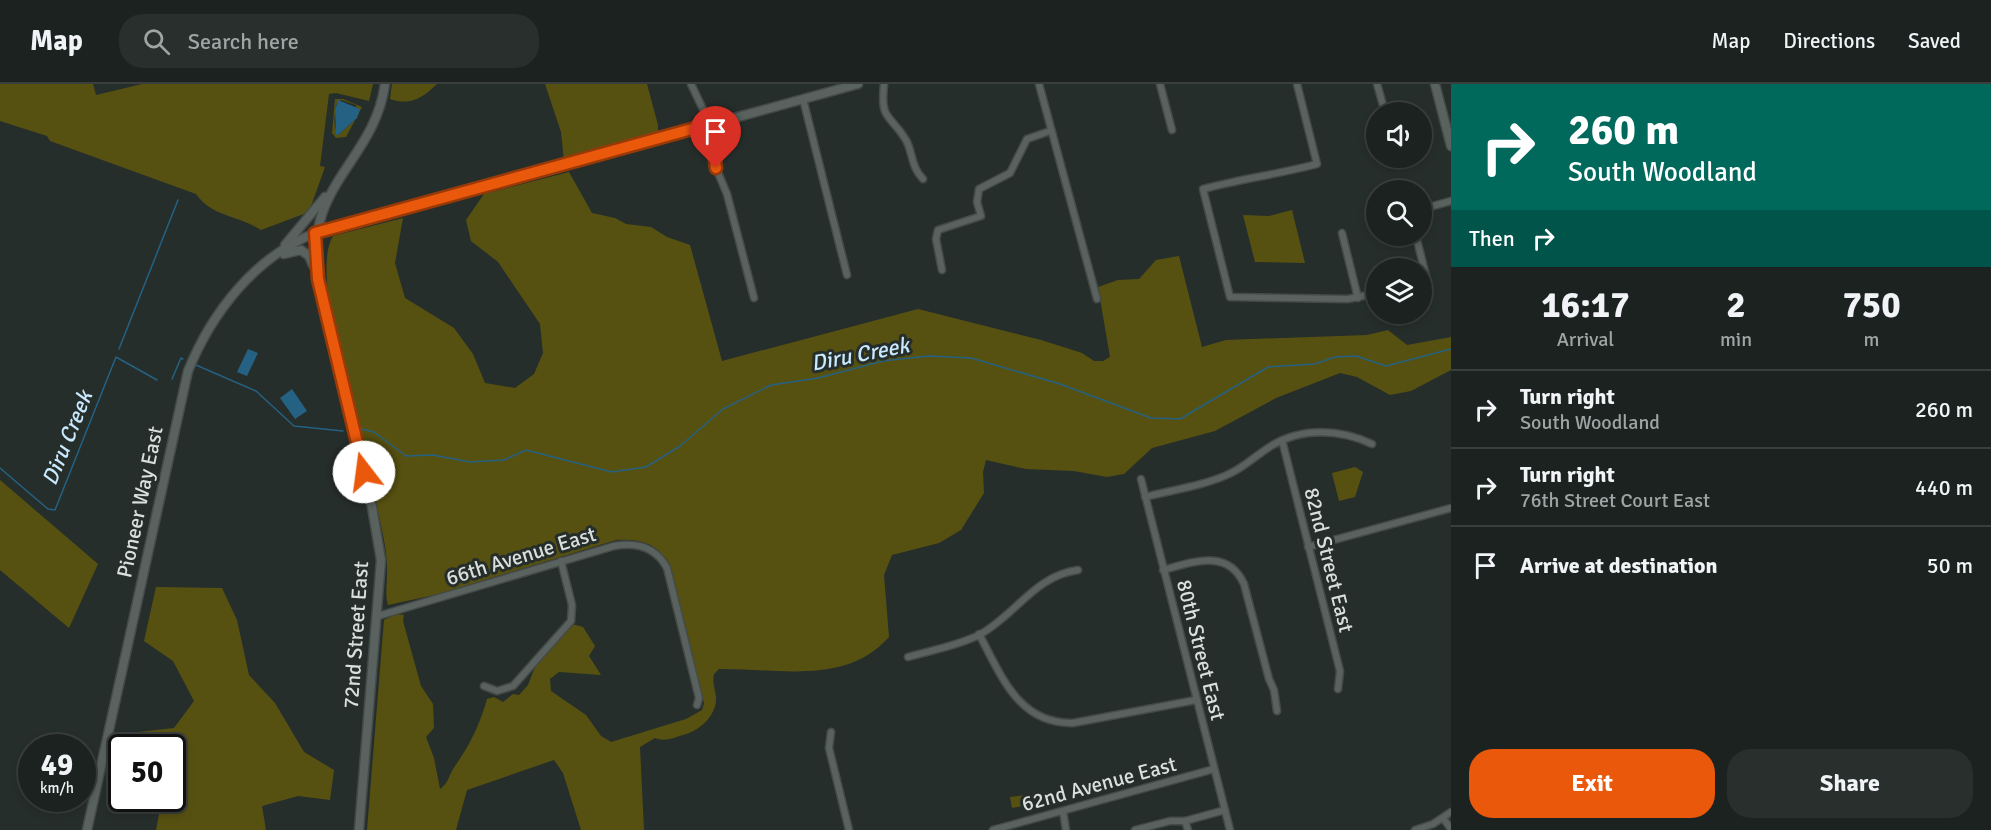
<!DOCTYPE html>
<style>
body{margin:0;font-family:Signika,sans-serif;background:#292f2d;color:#f1f3f6;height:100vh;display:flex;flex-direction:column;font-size:22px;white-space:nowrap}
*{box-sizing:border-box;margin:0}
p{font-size:20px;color:#a0a4a5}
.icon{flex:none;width:33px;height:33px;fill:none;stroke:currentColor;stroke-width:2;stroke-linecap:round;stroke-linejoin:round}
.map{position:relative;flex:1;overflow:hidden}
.panel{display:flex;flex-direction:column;background:#1c2220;width:540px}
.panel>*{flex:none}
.hud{background:#00695c;color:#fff;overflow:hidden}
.tools{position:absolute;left:1366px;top:18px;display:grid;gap:12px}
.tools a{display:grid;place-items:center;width:66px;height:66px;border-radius:50%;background:#1c2220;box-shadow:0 3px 9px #0003,0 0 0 2px #3a3f3e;font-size:30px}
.speed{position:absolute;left:18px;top:650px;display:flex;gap:12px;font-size:30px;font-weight:700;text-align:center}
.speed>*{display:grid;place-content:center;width:78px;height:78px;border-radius:50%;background:#1c2220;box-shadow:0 3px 9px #0003,0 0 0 2px #3a3f3e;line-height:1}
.speed small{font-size:15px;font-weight:400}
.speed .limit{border:3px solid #111;border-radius:9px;background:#fff;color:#111}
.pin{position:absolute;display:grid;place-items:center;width:51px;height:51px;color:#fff;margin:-62px -26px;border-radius:50% 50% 50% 0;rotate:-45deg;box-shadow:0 0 6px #0007}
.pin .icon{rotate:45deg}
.me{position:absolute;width:66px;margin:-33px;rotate:345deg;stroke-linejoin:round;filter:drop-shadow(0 0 4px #0008)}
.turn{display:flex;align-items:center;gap:21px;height:126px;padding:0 18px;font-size:27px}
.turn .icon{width:78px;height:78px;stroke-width:2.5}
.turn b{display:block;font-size:42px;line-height:51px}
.then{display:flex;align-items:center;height:57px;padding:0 18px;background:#0003;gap:12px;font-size:22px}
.eta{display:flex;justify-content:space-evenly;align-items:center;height:102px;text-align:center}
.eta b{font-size:36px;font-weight:700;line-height:42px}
.button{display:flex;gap:12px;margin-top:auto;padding:12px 18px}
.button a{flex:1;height:69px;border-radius:24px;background:#ea580c;color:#fff;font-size:24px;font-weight:700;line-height:69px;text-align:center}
.button a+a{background:#292f2d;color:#f1f3f6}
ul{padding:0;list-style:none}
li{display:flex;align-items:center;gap:18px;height:78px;padding:0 18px;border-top:2px solid #3a3f3e}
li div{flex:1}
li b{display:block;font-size:22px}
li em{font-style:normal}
header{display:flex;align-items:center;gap:36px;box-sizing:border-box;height:84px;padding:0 30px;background:#1c2220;border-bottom:2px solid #3a3f3e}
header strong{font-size:28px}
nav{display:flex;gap:33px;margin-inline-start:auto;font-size:21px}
.search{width:420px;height:54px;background:#292f2d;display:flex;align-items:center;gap:15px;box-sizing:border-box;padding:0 21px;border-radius:24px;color:#a0a4a5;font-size:22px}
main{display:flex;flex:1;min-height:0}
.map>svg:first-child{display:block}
</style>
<header>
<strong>Map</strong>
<div class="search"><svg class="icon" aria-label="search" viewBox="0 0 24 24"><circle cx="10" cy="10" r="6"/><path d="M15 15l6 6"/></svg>Search here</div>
<nav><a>Map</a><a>Directions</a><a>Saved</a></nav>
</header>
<main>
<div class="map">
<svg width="1451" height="746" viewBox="0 0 1451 746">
<rect width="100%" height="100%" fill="#262e2b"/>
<!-- green -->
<g fill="#575111" fill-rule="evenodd">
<path d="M0,0H93L96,11L142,0H373L369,17L336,9L329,10L320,82L325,83L309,128L261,146C238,131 212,133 196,110L50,57L47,52L0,37Z"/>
<path d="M392,0H437C422,14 411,22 390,15Z"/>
<path d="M545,0H647L658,41V50L564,77L561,48Z"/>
<path d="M335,15H343L362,23L346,53L336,54L332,49ZM341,16L356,21L357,34L338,51C333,41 334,30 337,19Z"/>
<path d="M569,88L592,129L615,134L626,140L651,143L667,153L690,161L722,277L918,225L1041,256L1082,269L1094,277H1103L1110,273L1098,203L1118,196L1139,195L1156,176L1179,172L1202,263L1226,256L1367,251L1388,246L1407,261L1451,253V286L1411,307L1390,311L1357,293L1340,289L1276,314L1215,347L1152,364L1124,390L1107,393L1074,387L1026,385L986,376L983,388L984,409L961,446L939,459L892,471L884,491L889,553C846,602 777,584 719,585L714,590C712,599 715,604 716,613C717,632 699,647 683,651C673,654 665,658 655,654L640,663L644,746H581L563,689L554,676L467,706L456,746H367L384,536L396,530L404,531L403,537L421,602L433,620L434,644L426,653L434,674L440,705C449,699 449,690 455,682C470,661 480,640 487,615L494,613L503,618L513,610L519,611L528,601L535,583L572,540L583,543L595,562L589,572L601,591L559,588L550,595L551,607L586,631L601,652L611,658L686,635L702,626L704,619L670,481C657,459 641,455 616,456L439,510L388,521C385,510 387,501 387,490C388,469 382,447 378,427C367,374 307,192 333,152L403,134L395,179L405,214L454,244L473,270L485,299L515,304L534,290L543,269L540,240L498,178L471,157L466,136L484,110Z"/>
<path d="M1292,126L1305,179L1255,178L1243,131L1269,132Z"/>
<path d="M1355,383L1363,388L1355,413L1339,417L1332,389Z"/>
<path d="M0,396L98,480L69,544L0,486Z"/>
<path d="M156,503L222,504L237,536L249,591L275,619L304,668L334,686L330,716L298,712L262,722L266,746H156L162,714H172V663H122L121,665L118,663L138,648L174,644L194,617L173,577L144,557Z"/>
<path d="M1032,710L1033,720L1012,724L1010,713Z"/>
</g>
<!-- water -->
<g fill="#256183">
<path d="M338,16L360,25L357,34L338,51H336L335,27Z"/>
<path d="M248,265L258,269L247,292L237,288Z"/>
<path d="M292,305L307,327L295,335L280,314Z"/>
</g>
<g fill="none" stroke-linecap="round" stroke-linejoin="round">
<!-- stream -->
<g stroke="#256183" stroke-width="1.5">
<path d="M119,265L178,116"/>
<path d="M196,281L256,307L294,342L343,347"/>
<path d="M172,295L181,274L183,275"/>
<path d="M358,344L374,348L406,372L433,371L470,378L504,376L526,366L612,388L646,383L680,362L723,325L771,301L818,294L883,277L929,272L971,274L1060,300L1151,334L1180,335L1268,283L1315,280L1335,273L1356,272L1386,282L1451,265"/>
<path d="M0,384L48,425L55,426L116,273L157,296"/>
</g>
<defs>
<g id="street">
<path d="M691,0L710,40L715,59L716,84L727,110L754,214"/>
<path d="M884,0C880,38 890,29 906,56C913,69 911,83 923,95"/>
<path d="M1039,0L1097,215"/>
<path d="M1160,0L1172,46"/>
<path d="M1297,0L1317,80C1279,90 1241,95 1203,105L1230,213L1348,215L1377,209"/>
<path d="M1377,0L1385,28"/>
<path d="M803,15L847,191"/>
<path d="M1422,125L1451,117"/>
<path d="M1342,149L1358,214"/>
<path d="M1416,152L1427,196L1422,197"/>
<path d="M942,186L936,155L938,146L981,132L977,118L979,105L1010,89L1027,55L1050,47"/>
<path d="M1282,356L1340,587L1338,605"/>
<path d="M1141,395L1230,746"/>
<path d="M1145,413C1172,406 1203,402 1229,390C1245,383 1256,371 1271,362C1302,343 1340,345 1372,360"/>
<path d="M1308,463L1451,424"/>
<path d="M1163,486C1193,478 1228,464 1244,500L1269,595L1274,606L1277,627"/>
<path d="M378,532L614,462C636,458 656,463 667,484L699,614L697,621"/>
<path d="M979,550C1001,591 1018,640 1073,639L1196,616"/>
<path d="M908,573C932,566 957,562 979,551C1016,531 1034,492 1078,486"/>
<path d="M484,602L497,607L513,602L571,537L572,521L561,477"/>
<path d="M831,648L829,664L849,746"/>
<path d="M1063,727L1066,746"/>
<path d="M1443,734L1451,745"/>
<path d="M1185,737L1188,746"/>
<path d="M993,746L1214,685"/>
<path d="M1135,746L1170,737H1185L1225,726"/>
<path d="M1415,746L1433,740L1451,728"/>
</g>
<g id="secondary">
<path d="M1435,0L1451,62"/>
<path d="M285,161L325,113"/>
<path d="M284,170L301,166L309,172L313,181"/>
<path d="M87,746L188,287C212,228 255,173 315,149L858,0"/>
<path d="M359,746L381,476L372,423L318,195C302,101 374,79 385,0"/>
</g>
</defs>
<!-- street casing -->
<use href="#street" stroke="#444a48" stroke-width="9"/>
<!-- secondary casing -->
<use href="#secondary" stroke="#444a48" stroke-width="11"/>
<!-- street -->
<use href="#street" stroke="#59625e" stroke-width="6"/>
<!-- secondary -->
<use href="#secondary" stroke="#59625e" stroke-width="8"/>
</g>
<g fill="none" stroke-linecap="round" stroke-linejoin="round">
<defs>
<path id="route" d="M364,388L318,195L315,149L710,40L716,84"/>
</defs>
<!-- route casing -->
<use href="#route" stroke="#983908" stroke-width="15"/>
<!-- route -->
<use href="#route" stroke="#ea580c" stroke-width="10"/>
</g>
<g text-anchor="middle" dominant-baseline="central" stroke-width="6" stroke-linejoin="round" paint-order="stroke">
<!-- street labels -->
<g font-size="21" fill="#dadfdd" stroke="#262e2b">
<text transform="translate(140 418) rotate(-78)">Pioneer Way East</text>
<text transform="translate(521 472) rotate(-17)">66th Avenue East</text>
<text transform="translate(1329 476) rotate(76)">82nd Street East</text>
<text transform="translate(356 551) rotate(-86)">72nd Street East</text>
<text transform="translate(1201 566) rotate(76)">80th Street East</text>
<text transform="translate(1099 700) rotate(-15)">62nd Avenue East</text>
</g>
<!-- water labels -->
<g font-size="22" font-style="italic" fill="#c9e9ff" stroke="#262e2b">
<text transform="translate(860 270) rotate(-11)">Diru Creek</text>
<text transform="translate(67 354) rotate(-68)">Diru Creek</text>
</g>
</g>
</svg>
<div class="tools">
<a><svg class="icon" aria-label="sound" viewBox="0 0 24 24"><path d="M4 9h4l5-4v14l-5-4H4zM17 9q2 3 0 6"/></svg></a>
<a><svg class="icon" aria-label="search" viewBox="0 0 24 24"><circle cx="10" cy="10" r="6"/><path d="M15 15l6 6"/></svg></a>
<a><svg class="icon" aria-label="layers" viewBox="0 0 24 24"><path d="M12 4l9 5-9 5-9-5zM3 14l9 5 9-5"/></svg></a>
</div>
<div class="speed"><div>49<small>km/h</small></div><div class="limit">50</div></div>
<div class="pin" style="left:716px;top:84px;background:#d93025"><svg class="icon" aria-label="arrive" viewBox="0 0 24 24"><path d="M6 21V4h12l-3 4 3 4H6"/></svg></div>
<svg class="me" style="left:364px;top:388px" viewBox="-20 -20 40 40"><circle r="19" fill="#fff"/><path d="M0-13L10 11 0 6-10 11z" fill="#ea580c"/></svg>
</div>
<section class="panel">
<div class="hud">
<div class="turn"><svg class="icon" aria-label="right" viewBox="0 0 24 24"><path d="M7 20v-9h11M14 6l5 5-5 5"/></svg><div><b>260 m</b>South Woodland</div></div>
<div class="then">Then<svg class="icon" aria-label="right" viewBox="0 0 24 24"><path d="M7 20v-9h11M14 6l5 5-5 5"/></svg></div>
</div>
<div class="eta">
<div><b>16:17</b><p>Arrival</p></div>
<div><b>2</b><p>min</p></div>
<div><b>750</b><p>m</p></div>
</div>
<ul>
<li><svg class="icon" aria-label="right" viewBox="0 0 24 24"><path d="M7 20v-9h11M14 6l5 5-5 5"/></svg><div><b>Turn right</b><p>South Woodland</p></div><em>260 m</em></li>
<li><svg class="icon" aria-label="right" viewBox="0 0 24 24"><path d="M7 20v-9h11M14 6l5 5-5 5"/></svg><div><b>Turn right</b><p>76th Street Court East</p></div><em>440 m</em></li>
<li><svg class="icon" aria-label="arrive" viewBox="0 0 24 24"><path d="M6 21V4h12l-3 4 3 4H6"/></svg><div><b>Arrive at destination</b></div><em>50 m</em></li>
</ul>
<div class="button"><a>Exit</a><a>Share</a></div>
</section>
</main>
